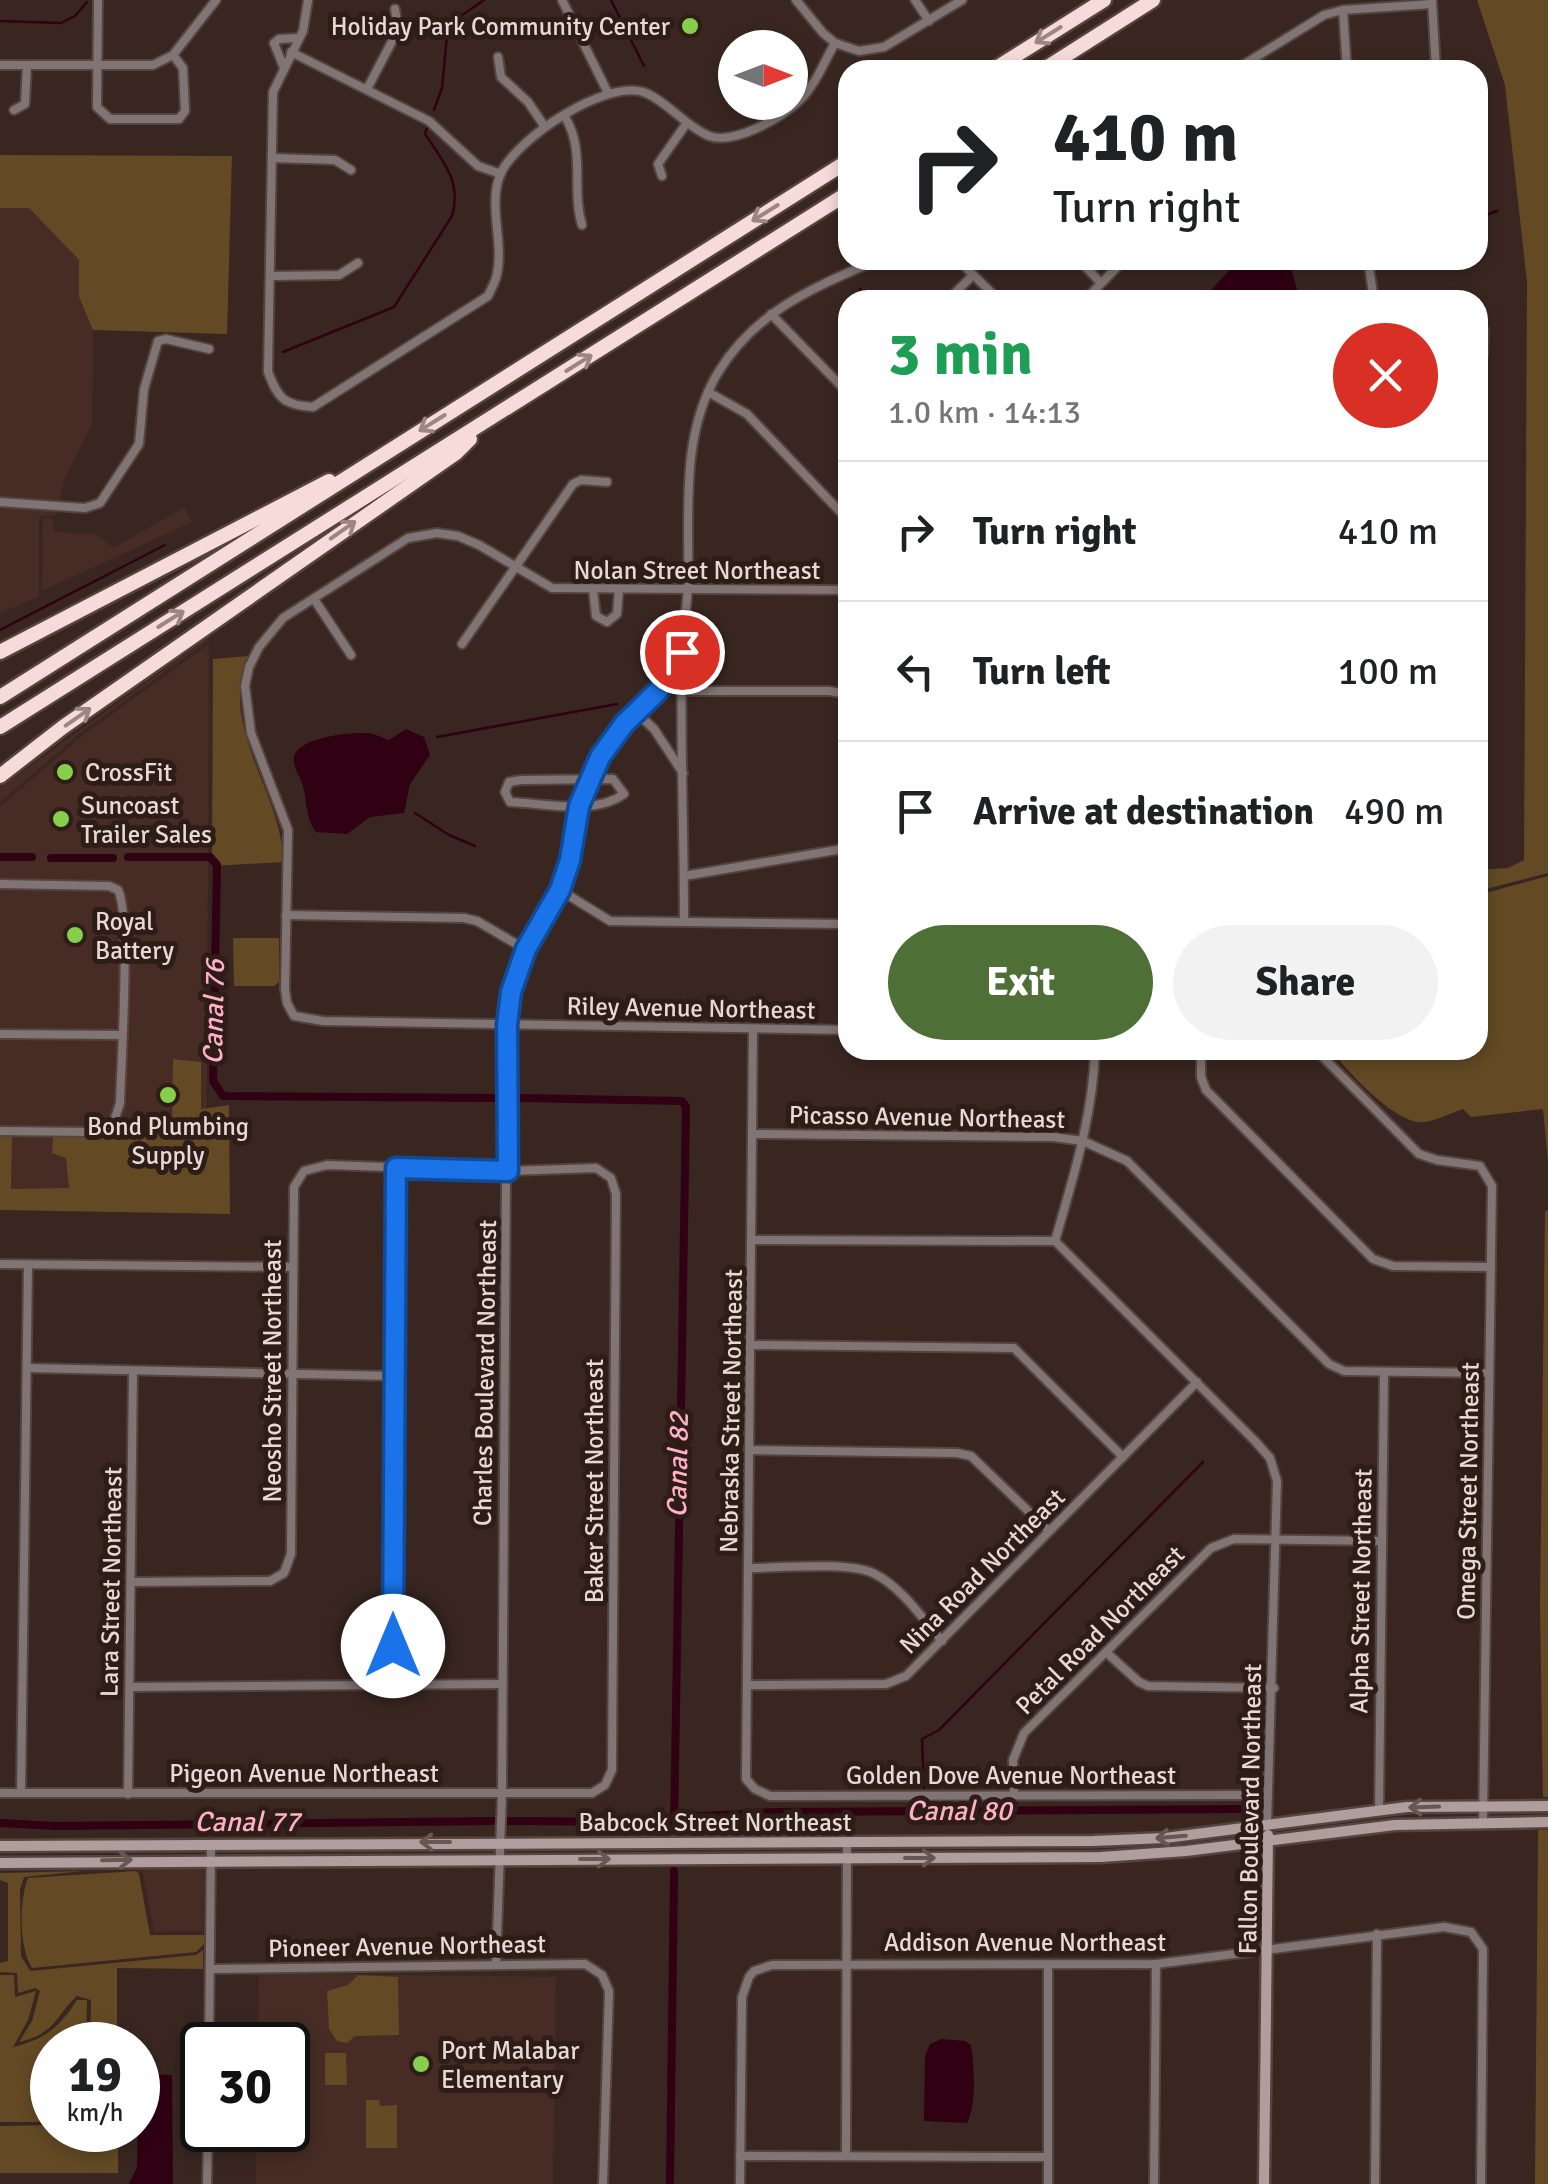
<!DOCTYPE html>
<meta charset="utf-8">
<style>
body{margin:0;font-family:Signika,sans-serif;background:#f2f2f2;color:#202124;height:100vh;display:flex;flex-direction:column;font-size:38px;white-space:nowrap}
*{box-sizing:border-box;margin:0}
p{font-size:32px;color:#757577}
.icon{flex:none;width:55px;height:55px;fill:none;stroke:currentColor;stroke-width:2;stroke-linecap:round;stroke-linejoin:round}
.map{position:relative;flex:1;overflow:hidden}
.panel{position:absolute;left:838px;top:290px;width:650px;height:770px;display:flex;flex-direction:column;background:#fff;border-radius:30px;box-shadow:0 5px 15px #0003}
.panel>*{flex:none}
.guide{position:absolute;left:838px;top:60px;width:650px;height:210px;border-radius:30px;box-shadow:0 5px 15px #0003;background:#fff;color:#202124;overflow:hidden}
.needle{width:65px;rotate:90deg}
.fabs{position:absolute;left:718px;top:30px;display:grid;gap:20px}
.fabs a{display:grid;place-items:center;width:90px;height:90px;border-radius:50%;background:#fff;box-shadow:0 5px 15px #0003;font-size:50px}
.speed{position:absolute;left:30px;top:2022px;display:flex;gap:20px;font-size:50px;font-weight:700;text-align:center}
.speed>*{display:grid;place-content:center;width:130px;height:130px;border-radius:50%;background:#fff;box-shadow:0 5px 15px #0003;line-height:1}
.speed small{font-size:25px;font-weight:400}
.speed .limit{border:5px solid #111;border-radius:15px;background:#fff;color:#111}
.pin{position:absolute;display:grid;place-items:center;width:85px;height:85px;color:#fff;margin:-42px;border:5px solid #fff;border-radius:50%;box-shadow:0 2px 10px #0007}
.me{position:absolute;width:110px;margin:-55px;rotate:0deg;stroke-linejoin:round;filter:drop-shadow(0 0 8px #0008)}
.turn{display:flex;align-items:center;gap:35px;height:210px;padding:0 50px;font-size:45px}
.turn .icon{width:130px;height:130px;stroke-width:2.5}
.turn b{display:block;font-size:70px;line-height:85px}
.round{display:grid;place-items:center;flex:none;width:105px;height:105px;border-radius:52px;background:#f2f2f2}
.overview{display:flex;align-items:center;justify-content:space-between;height:170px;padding:0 50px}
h1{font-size:60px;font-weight:800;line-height:75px;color:#1e9e55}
.cta{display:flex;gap:20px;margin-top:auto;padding:20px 50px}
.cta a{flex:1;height:115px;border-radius:60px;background:#4e6f36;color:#fff;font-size:40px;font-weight:800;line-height:115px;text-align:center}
.cta a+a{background:#f2f2f2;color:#202124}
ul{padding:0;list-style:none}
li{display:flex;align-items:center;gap:30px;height:140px;padding:0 50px;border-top:2px solid #e0e0e0}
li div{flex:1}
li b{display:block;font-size:38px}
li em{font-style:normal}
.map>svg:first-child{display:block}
</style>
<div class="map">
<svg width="1548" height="2184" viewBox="0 0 1548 2184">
<rect width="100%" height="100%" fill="#392620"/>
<!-- built -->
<g fill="#462c24">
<path d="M0,208H29L79,260V297L93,330L92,424L64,480L56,515L39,516V597L0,613Z"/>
<path d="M184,507L192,522L42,591L43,518H52L54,532L95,534L114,548Z"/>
<path d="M209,637V640L79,734L0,802V788Z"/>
<path d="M209,644L206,1192L0,1190V807L82,736Z"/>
<path d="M204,1868L203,1931L154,1932L143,1874L139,1869Z"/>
<path d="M259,1973L556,1977L553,2184H256V2130H288V2045H258Z"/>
</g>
<!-- green -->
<g fill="#634a24">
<path d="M1477,0H1548V873L1478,891V870L1508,868L1524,860L1527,282L1505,85Z"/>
<path d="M0,155L232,156L227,334L93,330L79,297V260L29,208H0Z"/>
<path d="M249,656C216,726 284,795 283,862L212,866L213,659Z"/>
<path d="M1548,876V1162L1543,1109L1471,1117L1463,1109C1451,1113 1438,1120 1425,1122C1398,1127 1347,1071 1331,1050H1478V895Z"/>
<path d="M233,938H279V982L274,986H234Z"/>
<path d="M173,1059L201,1062V1109L229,1105L230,1214L0,1210V1136H12L11,1189L69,1188L66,1158L52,1153L53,1137L113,1136L122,1126L172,1127Z"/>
<path d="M1548,1210V1797H1543L1540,1606L1545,1211Z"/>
<path d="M1538,1830H1548V2184H1535Z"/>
<path d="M84,1871L24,1877L20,1889L21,1956L30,1971L196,1955L203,1950V1969L117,1968V2045H90L91,2000L77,1996C54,2017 57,2033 19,2042L32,2021L40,1991L35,1988L18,1993L17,1973L0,1972V1963L8,1961V1883L0,1880V1873Z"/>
<path d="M136,1871L139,1874L150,1935H206L204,1944L196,1952L32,1968C19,1947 19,1901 28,1878Z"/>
<path d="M0,1975H14L15,1997L36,1991L28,2020L13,2047C44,2040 60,2027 77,2000H87L86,2045H52V2122H0Z"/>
<path d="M358,1975L398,1977L399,2035L355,2036L347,2043L337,2041L329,2029L327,1991L348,1985Z"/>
<path d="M325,2053H346L347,2085H325Z"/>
<path d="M366,2100H379L380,2106L397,2105V2148H366Z"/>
<path d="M52,2125V2130H118V2173H0V2126Z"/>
</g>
<!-- water -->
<g fill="#300013">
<path d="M1239,260H1289L1300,300H1202Z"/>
<path d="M406,729L424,737L430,755L410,784L404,813L370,817L347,834L316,832C306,820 307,801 303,786C300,776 292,766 294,756C300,737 349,732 367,733C374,733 382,738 389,740Z"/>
<path d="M942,2039L965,2041L971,2045C974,2067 977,2103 967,2123L924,2121L925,2056L930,2044Z"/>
<path d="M139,2074L172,2075L173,2184H129L137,2167Z"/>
</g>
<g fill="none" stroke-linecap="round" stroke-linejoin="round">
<!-- stream -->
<g stroke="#300013" stroke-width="2.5">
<path d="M611,0L644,66"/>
<path d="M0,21L61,23L75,16L87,2"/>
<path d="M434,110L442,88L447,35L455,20L484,0"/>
<path d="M1478,218L1497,211"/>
<path d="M860,289L870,300"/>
<path d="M283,352L394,307L452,216C462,182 443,161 425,134L427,128"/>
<path d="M0,630L165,545"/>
<path d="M437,737L617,704"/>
<path d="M415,813L449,835L475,846"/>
<path d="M924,1788L922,1739L939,1730L1203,1462"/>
<path d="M925,1805V1811"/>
</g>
<!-- canal -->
<g stroke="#300013" stroke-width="8">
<path d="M0,857H32"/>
<path d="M128,857H210L217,865L213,1081L223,1096L496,1098"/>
<path d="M51,858H113"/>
<path d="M520,1098L682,1101L686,1107L674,1830"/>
<path d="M506,1821L674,1822L682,1817L778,1812L1244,1809"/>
<path d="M0,1823L55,1826L493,1821"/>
<path d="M670,2184L674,1871"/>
</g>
<defs>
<g id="street">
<path d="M98,0L97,107L110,119H179L185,111L183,68L173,55"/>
<path d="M308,0L303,31L273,92L268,372C278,398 283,405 313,407L488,296C491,289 496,281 497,274C504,243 488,206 500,175C515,139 608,77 646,93C669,103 685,126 709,136C734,145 781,118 799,101C815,86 824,62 835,43L859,51L884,47L962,0"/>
<path d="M562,0L608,93"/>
<path d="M796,0L823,33L835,43"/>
<path d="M915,0L929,21"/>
<path d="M1432,0L1436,70"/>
<path d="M1343,10L1347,70"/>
<path d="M291,52L429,121L478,166L501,174"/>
<path d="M498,57L501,77L528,102L545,127"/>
<path d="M0,65H153L173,55L216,0"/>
<path d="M284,68L274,43L279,39L299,38"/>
<path d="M1235,70L1324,15L1343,10L1432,4"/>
<path d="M367,89L398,30L395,9"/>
<path d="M14,110L25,104L27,65"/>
<path d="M565,117C586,151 571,189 582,225"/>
<path d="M273,158L335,160L351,170"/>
<path d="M662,176L658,164L686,124"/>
<path d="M958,260L999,300"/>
<path d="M1079,260L1101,283"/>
<path d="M1368,260L1374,300"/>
<path d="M271,276L339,275L358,263"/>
<path d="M954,300L955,293L973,275"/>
<path d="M1085,300L1124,260"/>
<path d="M771,314L848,393"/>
<path d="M1478,323L1484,330L1483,355L1478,370"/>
<path d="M708,392L747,414L848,520"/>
<path d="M0,502L85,508L100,503L139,444L144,389L158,341L166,339L209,349"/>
<path d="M593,590L596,616L607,622L617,614L619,589"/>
<path d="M848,590L552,588L479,545L458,536L437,533L408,538L283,618L259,647L249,667L245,686L251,733L288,830L285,989L287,1003L294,1016L323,1021L848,1030"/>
<path d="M314,599L351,655"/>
<path d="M462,644L573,484L581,480L607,482"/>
<path d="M682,691H829L848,694"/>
<path d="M638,714L654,729L683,773"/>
<path d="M613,779L624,794C594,816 545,803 510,802L505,792L509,782L521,780Z"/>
<path d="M684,876L848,848"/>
<path d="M0,884L109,886L118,890C131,912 121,1066 120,1103L113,1124L93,1132L0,1131"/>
<path d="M560,890L610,921L848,924"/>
<path d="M286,915L464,918L477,921L525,949"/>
<path d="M684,920C684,832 680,743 682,654C682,632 687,609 688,586C690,514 679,436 719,371C757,310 815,287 877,260"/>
<path d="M753,1029L746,1779L755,1789L770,1796L1268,1795"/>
<path d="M0,1034L121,1035"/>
<path d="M1201,1050V1077L1206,1090L1373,1259L1393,1266L1491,1267"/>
<path d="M1316,1050L1419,1154L1437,1160L1480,1166L1492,1186L1483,1821"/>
<path d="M753,1134L1053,1137L1083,1141L1127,1161L1329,1364L1344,1371L1489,1373"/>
<path d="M753,1240L1055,1241L1255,1441L1270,1458L1277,1481L1267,1826"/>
<path d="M1055,1241C1073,1178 1093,1116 1095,1050"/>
<path d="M0,1264L292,1267"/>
<path d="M752,1345L1014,1348L1123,1457"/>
<path d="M29,1368L395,1376"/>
<path d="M750,1450L957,1453L971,1456L1049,1531"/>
<path d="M749,1568C779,1568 850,1561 875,1574C901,1587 923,1619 942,1641"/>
<path d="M1107,1653L1139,1682L1148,1686L1274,1688"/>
<path d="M392,1685L396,1168"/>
<path d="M749,1685L886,1684L906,1676L1197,1382"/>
<path d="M130,1687L502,1684"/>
<path d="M0,1793H592L605,1785L612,1770L616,1194L611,1178L596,1168L508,1171L327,1165L304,1171L294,1187L291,1554L284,1573L270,1581L131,1582"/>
<path d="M21,1793L28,1265"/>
<path d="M128,1794L133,1371"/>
<path d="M1014,1794L1013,1760L1024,1733L1211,1548L1234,1539L1381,1541"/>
<path d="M1379,1811L1384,1372"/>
<path d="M496,1964L502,1793L507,1025L511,992L525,949L560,890L570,860L579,806L600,757L624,724L658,691L682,651"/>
<path d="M210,1969L585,1964L602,1975L609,1991L603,2184"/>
<path d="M209,2045L211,1845"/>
<path d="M740,2156L1048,2157"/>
<path d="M846,2156L847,1841"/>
<path d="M207,2184L208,2130"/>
<path d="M740,2184L742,1997L749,1977L754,1971L772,1965L1156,1964L1444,1927L1471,1932L1483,1949L1481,2184"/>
<path d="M1048,2184V1964"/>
<path d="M1154,2184L1156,1964"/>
<path d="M1375,2184L1377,1934"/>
</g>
<g id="secondary">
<path d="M0,1846L1093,1841L1165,1838L1407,1807L1548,1806"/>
<path d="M0,1863L1101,1857L1186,1851L1395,1825L1548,1822"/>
<path d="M1264,2184L1268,1835"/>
</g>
<g id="highway">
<path d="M993,70L1104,0"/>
<path d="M1043,70L1153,0"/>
<path d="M0,652L329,481"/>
<path d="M0,697L848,161"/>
<path d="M0,727L848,193"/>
<path d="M0,776L63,727L456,453L470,439"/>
</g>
</defs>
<!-- street casing -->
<use href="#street" stroke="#55433d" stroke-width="12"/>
<!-- secondary casing -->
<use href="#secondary" stroke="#55433d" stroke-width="15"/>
<!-- highway casing -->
<use href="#highway" stroke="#55433d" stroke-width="19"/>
<!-- street -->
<use href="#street" stroke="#807474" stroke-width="8"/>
<!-- secondary -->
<use href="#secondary" stroke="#b09e9e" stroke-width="10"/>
<!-- highway -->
<use href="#highway" stroke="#f7dbdb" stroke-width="14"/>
</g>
<!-- one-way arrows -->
<defs><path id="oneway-shaft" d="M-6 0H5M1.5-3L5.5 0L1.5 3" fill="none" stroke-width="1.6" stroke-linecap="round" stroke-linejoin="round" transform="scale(2.5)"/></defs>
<g stroke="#9d8582">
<use href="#oneway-shaft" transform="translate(1048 35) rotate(148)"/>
<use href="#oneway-shaft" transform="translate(765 213) rotate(148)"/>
<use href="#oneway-shaft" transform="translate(579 363) rotate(-32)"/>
<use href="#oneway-shaft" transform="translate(432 423) rotate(148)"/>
<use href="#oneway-shaft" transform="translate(343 530) rotate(-35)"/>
<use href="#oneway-shaft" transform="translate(171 619) rotate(-32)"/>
<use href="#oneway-shaft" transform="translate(78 717) rotate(-35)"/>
</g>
<g stroke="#685653">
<use href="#oneway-shaft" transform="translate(1424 1807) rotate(178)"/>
<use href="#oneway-shaft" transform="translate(1171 1837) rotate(175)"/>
<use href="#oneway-shaft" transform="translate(435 1842) rotate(180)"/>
<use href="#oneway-shaft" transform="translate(920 1858)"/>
<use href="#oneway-shaft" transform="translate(595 1859)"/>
<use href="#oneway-shaft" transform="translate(117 1860) rotate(-1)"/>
</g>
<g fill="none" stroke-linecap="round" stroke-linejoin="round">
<defs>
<path id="route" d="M393,1646L396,1168L508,1171L507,1025L511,992L526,949L560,890L570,860L579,806L600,757L624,724L658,691L682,652"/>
</defs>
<!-- route casing -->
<use href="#route" stroke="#114b97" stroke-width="25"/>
<!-- route -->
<use href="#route" stroke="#1a73e8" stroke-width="18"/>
</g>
<!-- markers -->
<g fill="#86cf4c" stroke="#2e1c16" stroke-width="4">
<circle cx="690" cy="26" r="10"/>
<circle cx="65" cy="772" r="10"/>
<circle cx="61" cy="819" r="10"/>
<circle cx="75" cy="935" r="10"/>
<circle cx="168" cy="1095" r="10"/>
<circle cx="421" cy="2064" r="10"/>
</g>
<g text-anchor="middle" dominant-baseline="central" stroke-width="10" stroke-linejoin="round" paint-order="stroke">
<!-- poi labels -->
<g font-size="25" fill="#e7dad6" stroke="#2e1c16" text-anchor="start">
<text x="670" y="26" text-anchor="end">Holiday Park Community Center</text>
<text x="85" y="772">CrossFit</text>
<text x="81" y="805">Suncoast<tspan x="81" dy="29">Trailer Sales</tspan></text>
<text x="95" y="921">Royal<tspan x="95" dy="29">Battery</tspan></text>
<text x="168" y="1126" text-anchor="middle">Bond Plumbing<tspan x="168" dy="29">Supply</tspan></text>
<text x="441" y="2050">Port Malabar<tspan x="441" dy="29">Elementary</tspan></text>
</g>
<!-- street labels -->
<g font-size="25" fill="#e7dad6" stroke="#2e1c16">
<text x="697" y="570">Nolan Street Northeast</text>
<text transform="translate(691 1008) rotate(1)">Riley Avenue Northeast</text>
<text transform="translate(927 1117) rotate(1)">Picasso Avenue Northeast</text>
<text transform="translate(272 1371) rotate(-90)">Neosho Street Northeast</text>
<text transform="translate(485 1373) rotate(-89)">Charles Boulevard Northeast</text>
<text transform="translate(731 1411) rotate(-89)">Nebraska Street Northeast</text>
<text transform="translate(594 1481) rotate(-90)">Baker Street Northeast</text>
<text transform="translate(1468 1491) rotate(-89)">Omega Street Northeast</text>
<text transform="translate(982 1571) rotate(-45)">Nina Road Northeast</text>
<text transform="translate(111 1582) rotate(-89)">Lara Street Northeast</text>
<text transform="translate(1361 1591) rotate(-89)">Alpha Street Northeast</text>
<text transform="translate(1100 1630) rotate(-45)">Petal Road Northeast</text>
<text x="304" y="1773">Pigeon Avenue Northeast</text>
<text x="1011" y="1775">Golden Dove Avenue Northeast</text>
<text transform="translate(1250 1809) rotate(-89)">Fallon Boulevard Northeast</text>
<text x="715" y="1822">Babcock Street Northeast</text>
<text x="1025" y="1942">Addison Avenue Northeast</text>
<text transform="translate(407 1946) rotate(-1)">Pioneer Avenue Northeast</text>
</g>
<!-- water labels -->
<g font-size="28" font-style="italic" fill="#fdb0c7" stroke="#2e1c16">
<text transform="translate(214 1012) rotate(-89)">Canal 76</text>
<text transform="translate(678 1465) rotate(-89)">Canal 82</text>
<text x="959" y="1811">Canal 80</text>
<text x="247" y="1822">Canal 77</text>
</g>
</g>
</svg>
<div class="fabs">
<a><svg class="needle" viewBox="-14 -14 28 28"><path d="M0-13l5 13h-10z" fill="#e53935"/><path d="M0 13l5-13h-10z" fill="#757577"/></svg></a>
</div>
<div class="speed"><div>19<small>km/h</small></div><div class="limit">30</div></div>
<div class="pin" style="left:682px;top:652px;background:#d93025"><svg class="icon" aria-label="arrive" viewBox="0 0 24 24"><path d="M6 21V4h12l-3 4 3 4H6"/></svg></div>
<svg class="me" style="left:393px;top:1646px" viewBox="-20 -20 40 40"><circle r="19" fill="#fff"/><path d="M0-13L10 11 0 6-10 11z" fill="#1a73e8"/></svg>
<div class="guide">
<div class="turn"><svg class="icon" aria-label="right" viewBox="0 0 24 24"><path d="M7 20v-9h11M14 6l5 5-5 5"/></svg><div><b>410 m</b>Turn right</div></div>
</div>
<section class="panel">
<div class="overview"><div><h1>3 min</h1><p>1.0 km · 14:13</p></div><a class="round" style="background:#d93025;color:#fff"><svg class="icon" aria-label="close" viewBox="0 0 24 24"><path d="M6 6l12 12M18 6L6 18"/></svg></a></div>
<ul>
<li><svg class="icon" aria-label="right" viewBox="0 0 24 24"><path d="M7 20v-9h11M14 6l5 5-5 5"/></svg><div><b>Turn right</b></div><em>410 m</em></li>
<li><svg class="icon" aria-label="left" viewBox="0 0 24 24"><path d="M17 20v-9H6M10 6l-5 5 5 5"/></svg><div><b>Turn left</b></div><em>100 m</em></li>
<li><svg class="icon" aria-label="arrive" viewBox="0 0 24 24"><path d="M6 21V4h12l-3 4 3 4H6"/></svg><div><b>Arrive at destination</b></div><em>490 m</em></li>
</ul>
<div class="cta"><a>Exit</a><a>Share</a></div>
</section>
</div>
